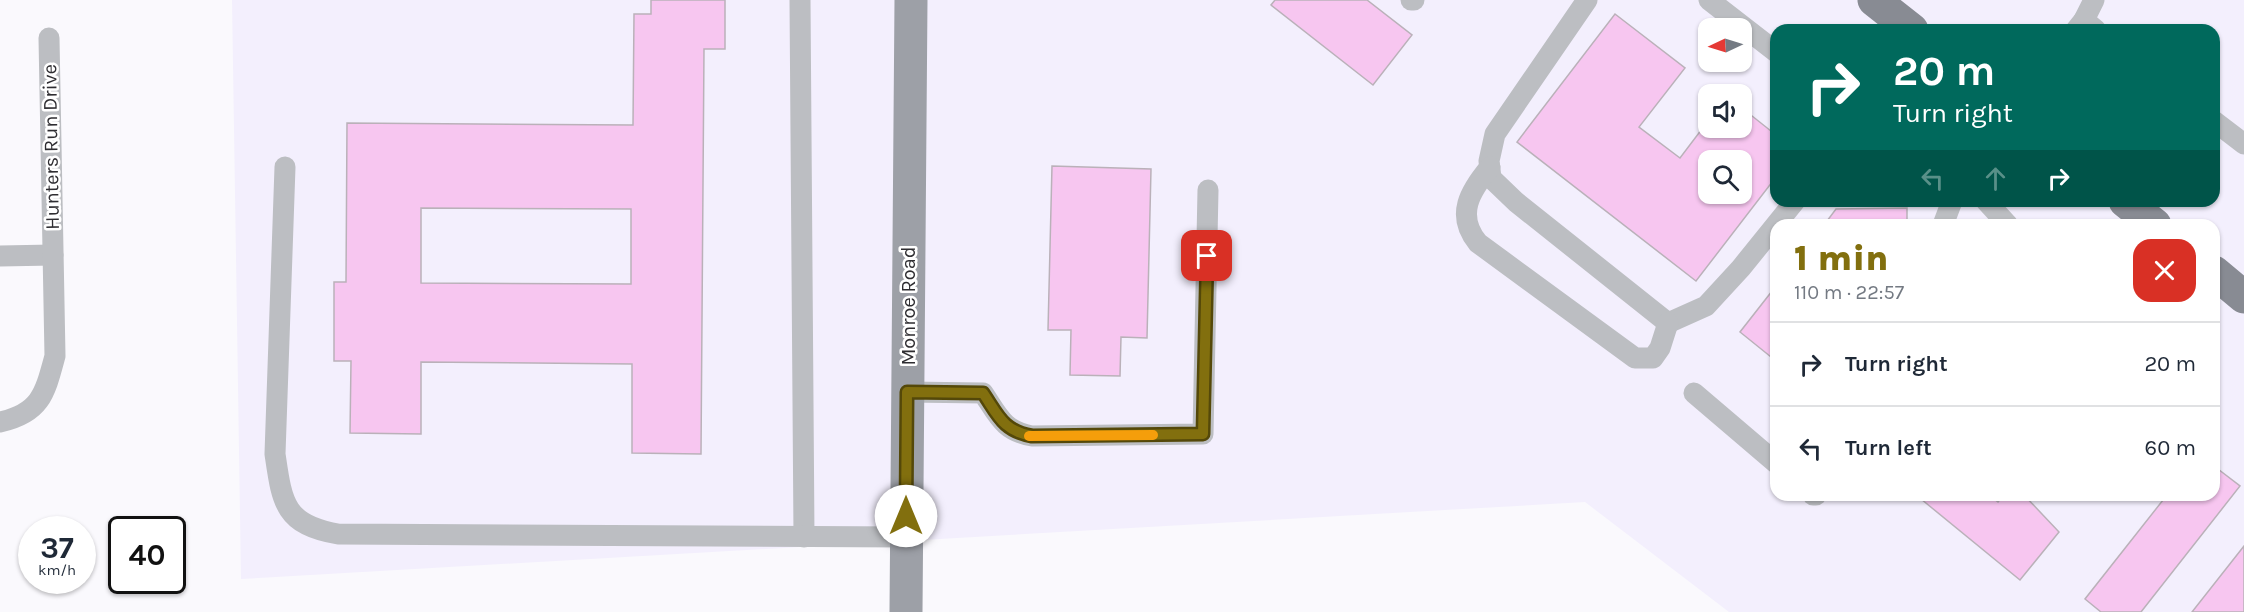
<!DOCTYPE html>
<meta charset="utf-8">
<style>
body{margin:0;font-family:Karla,sans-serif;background:#f2f2f3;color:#1f2937;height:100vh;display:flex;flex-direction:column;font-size:22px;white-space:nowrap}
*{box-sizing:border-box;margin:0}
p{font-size:20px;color:#747a83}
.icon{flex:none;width:33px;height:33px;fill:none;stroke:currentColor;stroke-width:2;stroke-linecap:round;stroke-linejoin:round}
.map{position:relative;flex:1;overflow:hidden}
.sheet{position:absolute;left:1770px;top:219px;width:450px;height:282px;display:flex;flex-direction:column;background:#fff;border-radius:18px;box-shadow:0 2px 4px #0004}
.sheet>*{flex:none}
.top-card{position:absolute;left:1770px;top:24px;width:450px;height:183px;border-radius:18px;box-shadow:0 2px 4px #0004;background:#00695c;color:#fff;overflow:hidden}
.needle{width:39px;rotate:266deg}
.tools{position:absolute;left:1698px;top:18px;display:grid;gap:12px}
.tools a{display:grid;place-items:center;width:54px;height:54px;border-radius:12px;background:#fff;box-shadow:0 2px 4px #0004;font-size:30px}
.speed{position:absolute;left:18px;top:516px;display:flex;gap:12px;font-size:30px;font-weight:700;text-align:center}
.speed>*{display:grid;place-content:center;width:78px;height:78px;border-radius:50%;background:#fff;box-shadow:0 2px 4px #0004;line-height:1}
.speed small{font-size:15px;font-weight:400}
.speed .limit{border:3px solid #111;border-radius:9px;background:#fff;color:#111}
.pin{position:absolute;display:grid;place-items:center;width:51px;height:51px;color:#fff;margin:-26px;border-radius:12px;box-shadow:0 3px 9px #0006}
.me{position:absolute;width:66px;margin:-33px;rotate:0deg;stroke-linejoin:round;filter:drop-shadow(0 0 4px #0008)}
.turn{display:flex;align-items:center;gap:21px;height:126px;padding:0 24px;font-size:27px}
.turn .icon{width:78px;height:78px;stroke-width:2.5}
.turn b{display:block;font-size:42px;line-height:51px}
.lanes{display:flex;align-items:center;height:57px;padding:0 24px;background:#0003;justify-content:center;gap:30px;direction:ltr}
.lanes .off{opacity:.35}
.round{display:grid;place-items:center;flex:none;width:63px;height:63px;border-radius:18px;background:#f2f2f3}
.head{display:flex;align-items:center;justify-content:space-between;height:102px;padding:0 24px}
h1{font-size:36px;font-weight:800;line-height:45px;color:#826f0e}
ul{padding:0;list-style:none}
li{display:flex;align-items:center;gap:18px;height:84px;padding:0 24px;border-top:2px solid #e0e1e3}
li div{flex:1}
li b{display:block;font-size:22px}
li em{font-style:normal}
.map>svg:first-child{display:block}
</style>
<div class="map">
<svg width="2244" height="612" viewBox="0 0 2244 612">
<rect width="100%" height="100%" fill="#faf9fd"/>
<!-- built -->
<path fill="#f3effd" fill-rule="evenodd" d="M232,0H2244V612H1729L1585,502L241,579ZM1708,28H1742V62H1708ZM1776,30H2214V201H1776ZM1708,94H1742V128H1708ZM1708,160H1742V194H1708ZM1776,225H2214V495H1776Z"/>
<!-- building -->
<g fill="#f7c6f0" stroke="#bab1b9" stroke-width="1.5" fill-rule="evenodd">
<path d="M651,0H725V49H704L701,454L632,453V364L421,362V434L350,433L351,361H334V282H346L347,123L633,125L634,14H651ZM421,208L631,209V284L421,283Z"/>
<path d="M1275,0H1367L1412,35L1373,85L1271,5Z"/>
<path d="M1615,14L1685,68L1639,127L1680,158L1708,121V128H1742V108L1776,135V177L1696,281L1517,142ZM1708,160H1742V194H1708Z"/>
<path d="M1052,166L1151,169L1147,338L1121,337L1120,376L1070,375L1071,330H1048Z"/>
<path d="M1907,208V225H1824L1836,209Z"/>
<path d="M1776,286V361L1740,332Z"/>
<path d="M2214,466L2240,486L2141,612H2101L2085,599L2167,495H2214Z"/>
<path d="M1925,495H1989L1998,502L2004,495H2024L2059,532L2020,580L1921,499Z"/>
<path d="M2244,546V612H2192Z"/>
</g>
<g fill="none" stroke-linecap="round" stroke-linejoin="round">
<!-- lane -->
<g stroke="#bcbec2" stroke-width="21">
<path d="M800,0L804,537"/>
<path d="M1411,0H1414"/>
<path d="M1587,0L1495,134L1489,161L1491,178L1516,202L1668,323L1706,306L1741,268L1795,201"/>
<path d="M1709,0L1776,52"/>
<path d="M2084,20L2094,0"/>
<path d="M2076,30L2084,20L2096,30"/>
<path d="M2214,121L2244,144"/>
<path d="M285,167L275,454C282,502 284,525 338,534L906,537"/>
<path d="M1490,167C1470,191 1455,215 1478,243L1635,358H1653L1660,348L1668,323"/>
<path d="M1986,201L2008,225"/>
<path d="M1943,225L1952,201"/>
<path d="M0,256L53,255"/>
<path d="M907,392L983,393C998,415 1003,431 1032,436L1203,434L1208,190"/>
<path d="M1694,393L1776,463"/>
<path d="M0,422C41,413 45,393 55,356L49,38"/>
<path d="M1813,495H1816"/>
</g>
<!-- secondary -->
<path stroke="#9da0a7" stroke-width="33" d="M906,612L911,0"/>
<!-- primary -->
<g stroke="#888b93" stroke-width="33">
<path d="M1874,0L1912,30"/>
<path d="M2125,201L2155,225"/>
<path d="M2214,272L2244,297"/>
</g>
</g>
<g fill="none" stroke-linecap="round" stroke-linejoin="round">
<defs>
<path id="route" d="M906,516L907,392L983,393C998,415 1003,431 1032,436L1203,434L1207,256"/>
</defs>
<!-- route casing -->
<use href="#route" stroke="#544809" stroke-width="15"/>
<!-- route -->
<use href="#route" stroke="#826f0e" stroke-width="10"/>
<!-- slow -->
<path stroke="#f59e0b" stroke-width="10" d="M1029,436L1153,435"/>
</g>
<g text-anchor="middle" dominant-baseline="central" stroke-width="5" stroke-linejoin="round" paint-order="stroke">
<!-- street labels -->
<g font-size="20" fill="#2e2d31" stroke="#fff">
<text transform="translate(51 147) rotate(-91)">Hunters Run Drive</text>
<text transform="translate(908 306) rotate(-90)">Monroe Road</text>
</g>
</g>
</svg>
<div class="tools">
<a><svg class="needle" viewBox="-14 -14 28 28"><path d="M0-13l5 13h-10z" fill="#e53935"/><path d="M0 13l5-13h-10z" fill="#747a83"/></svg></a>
<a><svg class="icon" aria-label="sound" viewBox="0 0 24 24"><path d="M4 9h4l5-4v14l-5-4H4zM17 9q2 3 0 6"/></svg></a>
<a><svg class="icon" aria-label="search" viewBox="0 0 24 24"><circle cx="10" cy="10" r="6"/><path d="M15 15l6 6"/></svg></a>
</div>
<div class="speed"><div>37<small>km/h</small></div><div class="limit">40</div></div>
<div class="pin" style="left:1207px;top:256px;background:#d93025"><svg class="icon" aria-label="arrive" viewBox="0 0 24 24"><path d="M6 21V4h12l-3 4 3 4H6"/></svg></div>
<svg class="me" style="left:906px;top:516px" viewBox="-20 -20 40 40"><circle r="19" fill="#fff"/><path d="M0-13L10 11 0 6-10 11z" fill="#826f0e"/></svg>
<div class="top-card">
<div class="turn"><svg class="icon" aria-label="right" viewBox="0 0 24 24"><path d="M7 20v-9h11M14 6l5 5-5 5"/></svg><div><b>20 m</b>Turn right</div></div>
<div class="lanes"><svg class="icon off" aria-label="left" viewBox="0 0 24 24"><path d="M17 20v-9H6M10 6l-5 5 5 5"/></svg><svg class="icon off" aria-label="ahead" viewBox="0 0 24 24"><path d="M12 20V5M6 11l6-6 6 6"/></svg><svg class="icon" aria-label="right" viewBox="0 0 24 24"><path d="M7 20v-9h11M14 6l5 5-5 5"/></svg></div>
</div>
<section class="sheet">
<div class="head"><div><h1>1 min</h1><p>110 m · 22:57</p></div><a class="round" style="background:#d93025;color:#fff"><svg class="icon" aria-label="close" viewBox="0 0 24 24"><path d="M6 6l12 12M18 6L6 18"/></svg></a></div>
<ul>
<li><svg class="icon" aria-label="right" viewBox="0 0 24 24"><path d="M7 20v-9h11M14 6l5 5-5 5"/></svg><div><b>Turn right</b></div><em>20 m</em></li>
<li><svg class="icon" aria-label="left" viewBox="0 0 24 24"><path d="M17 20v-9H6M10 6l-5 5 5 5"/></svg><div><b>Turn left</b></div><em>60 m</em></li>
</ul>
</section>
</div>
